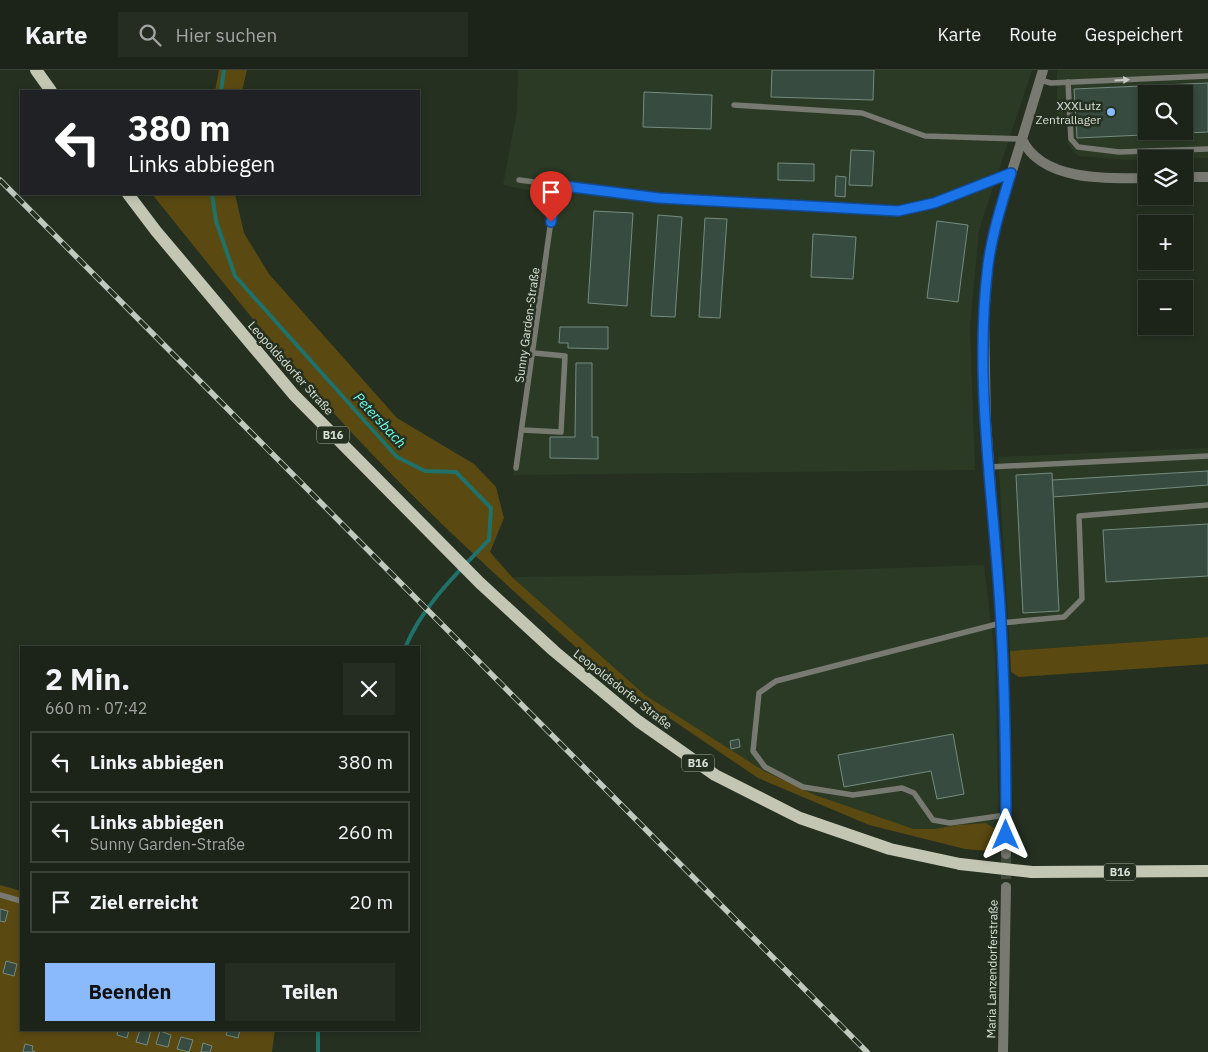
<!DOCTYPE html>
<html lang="de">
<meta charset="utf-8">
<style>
body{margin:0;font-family:"IBM Plex Sans",sans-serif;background:#252c22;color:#f1f3f6;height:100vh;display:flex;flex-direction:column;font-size:19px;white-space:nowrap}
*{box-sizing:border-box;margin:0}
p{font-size:16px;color:#a0a4a2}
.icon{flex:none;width:28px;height:28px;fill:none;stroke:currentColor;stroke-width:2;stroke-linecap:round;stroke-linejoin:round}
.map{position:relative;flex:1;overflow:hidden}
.details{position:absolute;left:20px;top:576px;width:400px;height:385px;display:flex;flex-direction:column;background:#1c2419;border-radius:0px;box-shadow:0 2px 8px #0003,0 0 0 1px #3a4138}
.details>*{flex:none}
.hud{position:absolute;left:20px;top:20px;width:400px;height:105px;border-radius:0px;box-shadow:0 2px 8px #0003,0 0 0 1px #3a4138;background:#202124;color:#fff;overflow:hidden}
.buttons{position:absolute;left:1138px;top:15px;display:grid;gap:10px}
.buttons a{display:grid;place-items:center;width:55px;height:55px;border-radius:0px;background:#1c2419;box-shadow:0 2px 8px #0003,0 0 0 1px #3a4138;font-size:25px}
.pin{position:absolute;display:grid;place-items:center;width:42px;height:42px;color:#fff;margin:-51px -21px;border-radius:50% 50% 50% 0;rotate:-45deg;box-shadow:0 0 5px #0007}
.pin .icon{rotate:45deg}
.me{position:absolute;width:55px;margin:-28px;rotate:0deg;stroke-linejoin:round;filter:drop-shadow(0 0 4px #0008)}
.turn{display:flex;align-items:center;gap:18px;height:105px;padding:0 25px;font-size:22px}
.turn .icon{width:65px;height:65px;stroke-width:2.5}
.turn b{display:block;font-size:35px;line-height:42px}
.round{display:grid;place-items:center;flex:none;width:52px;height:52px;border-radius:0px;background:#252c22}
.overview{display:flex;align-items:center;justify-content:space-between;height:85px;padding:0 25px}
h1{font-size:30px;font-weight:800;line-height:38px}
.primary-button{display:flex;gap:10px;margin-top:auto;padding:10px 25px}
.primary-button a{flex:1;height:58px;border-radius:0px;background:#8abafc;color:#111;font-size:20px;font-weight:800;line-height:58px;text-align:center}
.primary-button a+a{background:#252c22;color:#f1f3f6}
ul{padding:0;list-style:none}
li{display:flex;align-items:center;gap:15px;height:62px;margin:0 10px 8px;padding:0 15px;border:2px solid #3a4138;border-radius:0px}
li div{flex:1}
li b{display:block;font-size:19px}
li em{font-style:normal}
header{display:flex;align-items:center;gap:30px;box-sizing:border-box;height:70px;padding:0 25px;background:#1c2419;border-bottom:1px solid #3a4138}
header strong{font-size:24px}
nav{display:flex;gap:28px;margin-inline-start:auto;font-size:18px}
.search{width:350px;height:45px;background:#252c22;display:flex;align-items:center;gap:12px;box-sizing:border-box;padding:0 18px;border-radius:0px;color:#a0a4a2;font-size:19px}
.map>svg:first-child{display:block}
</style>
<header>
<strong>Karte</strong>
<div class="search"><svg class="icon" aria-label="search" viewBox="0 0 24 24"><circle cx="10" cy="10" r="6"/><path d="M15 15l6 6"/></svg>Hier suchen</div>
<nav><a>Karte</a><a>Route</a><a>Gespeichert</a></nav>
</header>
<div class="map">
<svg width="1208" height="982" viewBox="0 0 1208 982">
<rect width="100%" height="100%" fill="#253021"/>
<!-- built -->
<g fill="#2a3a25" fill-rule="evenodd">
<path d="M518,0H1032L979,160L970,257L975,400L513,405L551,125L503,115L517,41Z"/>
<path d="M1057,0H1208V88L1128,90L1078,86L1068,75L1067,51L1057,52ZM1146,24H1184V61H1146Z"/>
<path d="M1208,378V567L1010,581L998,387Z"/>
<path d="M984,495L995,587L999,761L986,753L957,755L935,759H914L815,725L764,701L645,625L512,507L685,505Z"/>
</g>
<!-- green -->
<g fill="#5a4911">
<path d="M219,0H247L242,21H215Z"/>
<path d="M152,124H235L244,163L269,204L397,348L474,394L496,417L504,448L490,482L512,507L645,625L764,701L815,725L914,759H935L957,755L986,753L999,761L1001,776L998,782L965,779L869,755L758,708L662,643L642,636C550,554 457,473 371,383C293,302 223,212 152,124Z"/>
<path d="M1208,567V594L1019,607L1011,602L1010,581Z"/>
<path d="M0,815L21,821V960H275L272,982H0Z"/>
</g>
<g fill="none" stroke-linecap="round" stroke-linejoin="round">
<!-- stream -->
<g stroke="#1f7169" stroke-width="4">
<path d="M221,21L224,0"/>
<path d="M212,124L216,151L235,206L397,387L425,401L456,402L491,438L489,470C458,502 422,536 405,578"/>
<path d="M318,982V960"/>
</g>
</g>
<!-- building -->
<g fill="#374b40" stroke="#768c80" fill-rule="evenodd">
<path d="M772,0H874L873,30L771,27Z"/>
<path d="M1208,13V62L1077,68L1074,19ZM1146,24H1184V61H1146Z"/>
<path d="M644,22L712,25L711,59L643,57Z"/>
<path d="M851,80L874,81L872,116L849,115Z"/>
<path d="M778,93L814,94V111L778,110Z"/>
<path d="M836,106L846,107L845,127L835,126Z"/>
<path d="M594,141L633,143L627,236L588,233Z"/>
<path d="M658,145L682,147L675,247L651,246Z"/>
<path d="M705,148L727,149L720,248L699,247Z"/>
<path d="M937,151L968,155L958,232L927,228Z"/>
<path d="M813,164L856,167L853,209L811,207Z"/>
<path d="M560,257H608V279L568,278V273H559Z"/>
<path d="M576,293H592V367H598V389L550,388V367H575Z"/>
<path d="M1208,401V415L1053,427L1052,410Z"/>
<path d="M1052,403L1059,541L1023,543L1016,405Z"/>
<path d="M1208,454V506L1106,512L1103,460Z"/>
<path d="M953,664L964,724L937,729L931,701L844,717L838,685Z"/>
<path d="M739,669L740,677L731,679L730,671Z"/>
<path d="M0,839L8,841L5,852L0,851Z"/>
<path d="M6,891L17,894L14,906L3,903Z"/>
<path d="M118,960H129L127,968L117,965Z"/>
<path d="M140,960H151L147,975L136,972Z"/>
<path d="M228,960H240L238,968L226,965Z"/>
<path d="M160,961L171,965L168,977L156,974Z"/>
<path d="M181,967L193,970L189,982L177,979Z"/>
<path d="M203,973L212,976L210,982H201Z"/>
<path d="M25,974L33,976L32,980L35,982H23Z"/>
</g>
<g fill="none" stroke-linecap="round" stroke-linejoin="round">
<!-- minor-tunnel -->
<path stroke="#404a3c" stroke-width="10" stroke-dasharray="10 5" stroke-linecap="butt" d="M1006,784V817"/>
<!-- service -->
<g stroke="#787970" stroke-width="5.5">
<path d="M1040,10L1051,13L1208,6"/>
<path d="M1068,12L1071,69L1078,77L1119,82L1208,79"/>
<path d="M734,35L862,43L925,66L1022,69"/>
<path d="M519,110L659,128L898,141L934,133L1011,103"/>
<path d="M523,360L561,362L565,286L534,283"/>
<path d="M989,397L1208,386"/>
<path d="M516,398L556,115"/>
<path d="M1006,745L950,753L933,750L914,723L902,718L853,725L803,717L765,697L753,681L759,623L776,611L1001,553L1064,547L1082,529L1079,446L1208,435"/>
<path d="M0,825L21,831"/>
</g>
<!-- minor -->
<g stroke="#787970" stroke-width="10">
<path d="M1006,784L1005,655L1001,553L986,352L984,248L988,194L998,146L1022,69"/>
<path d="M1003,982L1006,817"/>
</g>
<!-- tertiary -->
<g stroke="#787970" stroke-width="10">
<path d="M1043,0L1022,69C1041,111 1107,109 1146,108"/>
<path d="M1184,107H1208"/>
</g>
<!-- primary -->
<g stroke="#c4c6b4" stroke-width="12">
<path d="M36,0L51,21"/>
<path d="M128,124L156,161L294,325L480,513L554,581L638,651L715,705L800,748L890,779L960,794"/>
<path d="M1032,802L1208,801"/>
</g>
<defs>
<path id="rail" d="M0,110L867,982"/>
</defs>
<!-- rail casing -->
<use href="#rail" stroke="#c1c8be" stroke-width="5.5"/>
<!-- rail -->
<use href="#rail" stroke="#253021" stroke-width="4" stroke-dasharray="11" stroke-linecap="butt"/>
<!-- primary-bridge -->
<path stroke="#c4c6b4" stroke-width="12" d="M960,794L1032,802"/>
</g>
<!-- one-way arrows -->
<defs><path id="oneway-solid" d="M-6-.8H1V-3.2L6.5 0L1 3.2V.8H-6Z" transform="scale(1.25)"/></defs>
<use fill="#c6cbc2" href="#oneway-solid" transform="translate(1122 10) rotate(-3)"/>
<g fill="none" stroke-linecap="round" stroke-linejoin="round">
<defs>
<path id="route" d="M551,152L556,115L659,128L898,141L934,133L1011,103C1002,133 992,164 988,195C973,313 995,435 1001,553C1005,623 1006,694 1006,765"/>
</defs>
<!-- route casing -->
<use href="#route" stroke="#114b97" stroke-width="12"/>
<!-- route -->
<use href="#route" stroke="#1a73e8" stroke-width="9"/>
</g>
<!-- markers -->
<circle fill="#8abafc" stroke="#253021" stroke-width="2" cx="1111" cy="42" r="5"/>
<g text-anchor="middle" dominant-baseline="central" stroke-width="5" stroke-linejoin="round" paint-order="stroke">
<!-- shield labels -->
<g fill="#253021" stroke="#a3aba0" stroke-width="1">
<rect x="317" y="356.5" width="32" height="17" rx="4"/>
<rect x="682" y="684.5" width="32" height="17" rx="4"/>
<rect x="1104" y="793.5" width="32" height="17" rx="4"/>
</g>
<g font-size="11" font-weight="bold" fill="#d9e0d7">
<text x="333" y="365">B16</text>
<text x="698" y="693">B16</text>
<text x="1120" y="802">B16</text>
</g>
<!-- poi labels -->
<g font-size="12" fill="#d9e0d7" stroke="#253021" text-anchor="end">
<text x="1101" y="35">XXXLutz<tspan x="1101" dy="14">Zentrallager</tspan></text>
</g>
<!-- street labels -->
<g font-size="12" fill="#d9e0d7" stroke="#253021">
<text transform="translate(527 255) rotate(-82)">Sunny Garden-Straße</text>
<text transform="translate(291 298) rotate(48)">Leopoldsdorfer Straße</text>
<text transform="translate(623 619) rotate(38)">Leopoldsdorfer Straße</text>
<text transform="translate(992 899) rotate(-89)">Maria Lanzendorferstraße</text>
</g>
<!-- water labels -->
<g font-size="14" font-style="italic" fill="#6dffef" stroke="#253021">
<text transform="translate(380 350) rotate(47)">Petersbach</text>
</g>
</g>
</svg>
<div class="buttons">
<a><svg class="icon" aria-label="search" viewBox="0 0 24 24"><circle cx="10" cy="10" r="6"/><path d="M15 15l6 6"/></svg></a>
<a><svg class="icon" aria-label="layers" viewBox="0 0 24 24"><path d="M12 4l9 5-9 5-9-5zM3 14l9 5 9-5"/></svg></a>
<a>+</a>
<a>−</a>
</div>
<div class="pin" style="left:551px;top:152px;background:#d93025"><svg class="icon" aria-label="arrive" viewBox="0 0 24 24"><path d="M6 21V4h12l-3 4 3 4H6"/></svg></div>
<svg class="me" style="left:1006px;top:765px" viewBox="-20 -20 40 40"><path d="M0-17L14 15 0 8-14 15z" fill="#1a73e8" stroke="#fff" stroke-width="4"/></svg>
<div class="hud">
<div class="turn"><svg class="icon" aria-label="left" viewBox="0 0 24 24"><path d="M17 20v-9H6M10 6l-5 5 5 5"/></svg><div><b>380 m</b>Links abbiegen</div></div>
</div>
<section class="details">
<div class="overview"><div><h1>2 Min.</h1><p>660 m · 07:42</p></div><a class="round"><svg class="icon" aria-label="close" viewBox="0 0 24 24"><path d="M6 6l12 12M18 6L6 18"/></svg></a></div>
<ul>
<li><svg class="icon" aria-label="left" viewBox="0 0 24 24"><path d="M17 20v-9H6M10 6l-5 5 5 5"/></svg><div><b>Links abbiegen</b></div><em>380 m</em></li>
<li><svg class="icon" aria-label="left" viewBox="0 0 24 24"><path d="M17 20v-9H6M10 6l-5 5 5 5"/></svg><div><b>Links abbiegen</b><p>Sunny Garden-Straße</p></div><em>260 m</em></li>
<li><svg class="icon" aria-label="arrive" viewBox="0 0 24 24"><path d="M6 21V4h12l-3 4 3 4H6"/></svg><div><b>Ziel erreicht</b></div><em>20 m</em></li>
</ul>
<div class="primary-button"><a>Beenden</a><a>Teilen</a></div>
</section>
</div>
